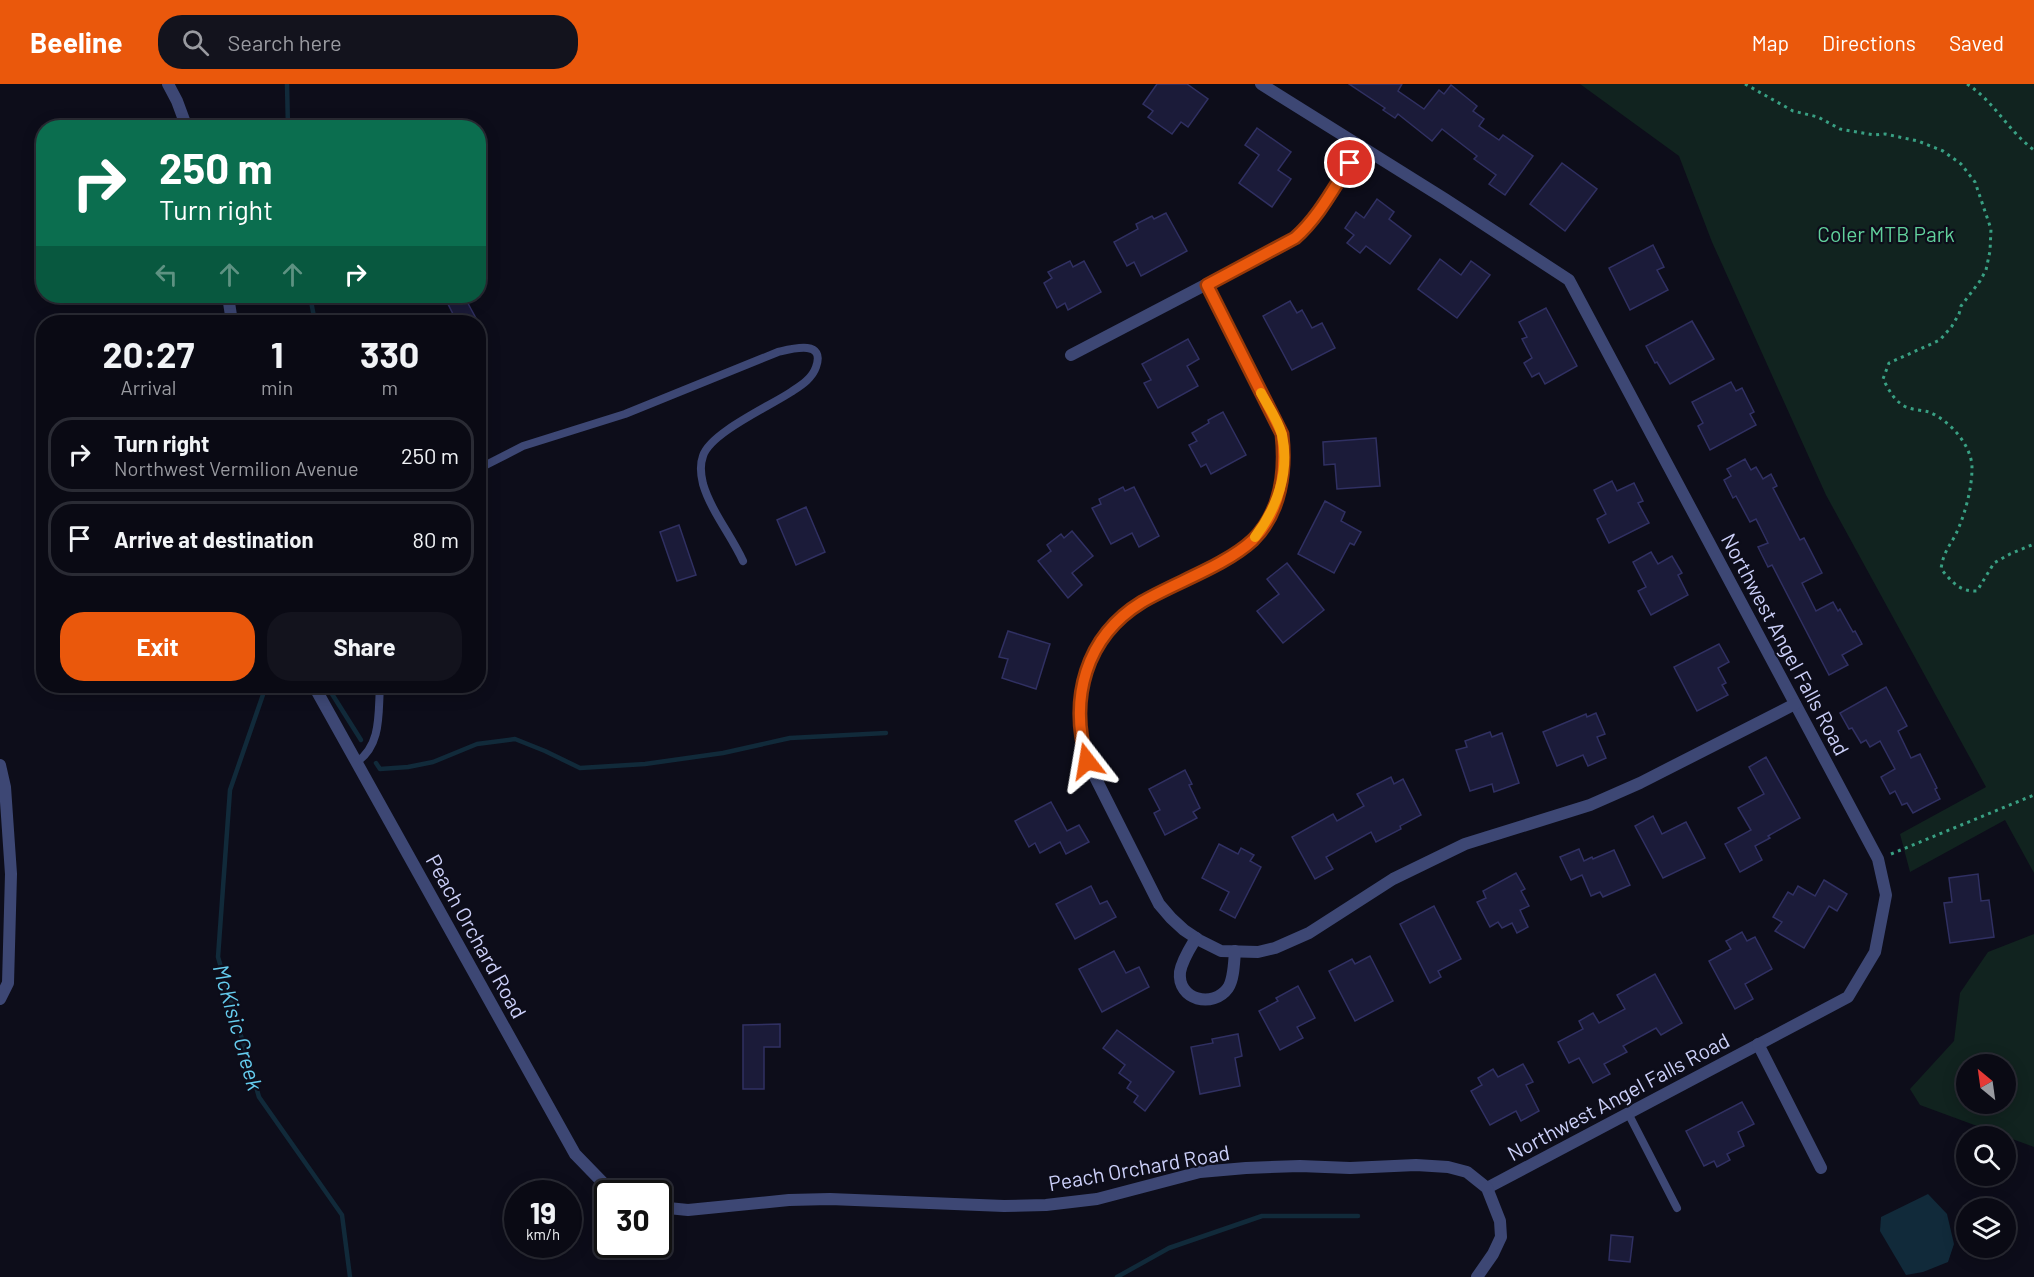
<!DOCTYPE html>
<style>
body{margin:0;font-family:Barlow,sans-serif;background:#13131d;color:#f1f3f6;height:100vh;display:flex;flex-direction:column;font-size:22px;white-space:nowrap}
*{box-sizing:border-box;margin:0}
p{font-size:20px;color:#999aa0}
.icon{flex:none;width:33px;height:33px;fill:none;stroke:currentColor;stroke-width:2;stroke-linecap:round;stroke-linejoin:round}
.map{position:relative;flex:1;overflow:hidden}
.side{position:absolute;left:36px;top:231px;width:450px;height:378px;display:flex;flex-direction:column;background:#0a0a14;border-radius:24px;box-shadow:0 3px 15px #0003,0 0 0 2px #2a2b34}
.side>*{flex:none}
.top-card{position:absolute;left:36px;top:36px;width:450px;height:183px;border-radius:24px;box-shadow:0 3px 15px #0003,0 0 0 2px #2a2b34;background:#0b6e4f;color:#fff;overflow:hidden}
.needle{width:39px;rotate:331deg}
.buttons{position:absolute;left:1956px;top:970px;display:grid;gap:12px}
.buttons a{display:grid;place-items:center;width:60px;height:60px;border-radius:50%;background:#0a0a14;box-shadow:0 3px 15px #0003,0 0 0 2px #2a2b34;font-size:30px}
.speed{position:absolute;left:504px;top:1096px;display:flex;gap:12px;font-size:30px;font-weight:700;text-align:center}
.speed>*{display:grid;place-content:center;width:78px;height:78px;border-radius:50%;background:#0a0a14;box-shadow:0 3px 15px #0003,0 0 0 2px #2a2b34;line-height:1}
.speed small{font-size:15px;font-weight:400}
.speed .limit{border:3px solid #111;border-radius:9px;background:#fff;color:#111}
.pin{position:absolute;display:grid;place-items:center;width:51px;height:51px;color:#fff;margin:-26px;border:3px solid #fff;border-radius:50%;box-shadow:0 2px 6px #0007}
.me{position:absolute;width:66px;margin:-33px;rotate:346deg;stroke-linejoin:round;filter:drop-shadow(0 0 4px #0008)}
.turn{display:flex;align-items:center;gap:21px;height:126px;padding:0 24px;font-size:27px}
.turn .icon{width:78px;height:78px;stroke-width:2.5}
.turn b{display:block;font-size:42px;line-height:51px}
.lanes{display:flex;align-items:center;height:57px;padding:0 24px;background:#0003;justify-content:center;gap:30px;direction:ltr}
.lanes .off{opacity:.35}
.eta{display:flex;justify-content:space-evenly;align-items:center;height:102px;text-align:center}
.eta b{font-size:36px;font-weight:700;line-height:42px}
.cta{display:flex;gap:12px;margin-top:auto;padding:12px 24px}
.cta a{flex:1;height:69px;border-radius:24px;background:#ea580c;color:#fff;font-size:24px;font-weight:700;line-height:69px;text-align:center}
.cta a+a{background:#13131d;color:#f1f3f6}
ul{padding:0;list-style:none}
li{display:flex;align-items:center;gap:18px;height:75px;margin:0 12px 9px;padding:0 12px;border:3px solid #2a2b34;border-radius:24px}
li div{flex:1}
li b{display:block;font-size:22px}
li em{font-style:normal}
header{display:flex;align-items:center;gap:36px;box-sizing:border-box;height:84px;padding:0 30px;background:#ea580c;color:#fff}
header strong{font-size:28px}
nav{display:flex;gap:33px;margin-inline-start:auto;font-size:21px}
.search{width:420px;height:54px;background:#13131d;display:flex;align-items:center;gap:15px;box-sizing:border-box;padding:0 21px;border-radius:24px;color:#999aa0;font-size:22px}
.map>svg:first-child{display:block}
</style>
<header>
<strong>Beeline</strong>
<div class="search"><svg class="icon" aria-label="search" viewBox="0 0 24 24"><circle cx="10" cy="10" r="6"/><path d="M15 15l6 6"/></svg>Search here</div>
<nav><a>Map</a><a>Directions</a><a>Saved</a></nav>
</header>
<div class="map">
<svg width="2034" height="1193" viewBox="0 0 2034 1193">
<rect width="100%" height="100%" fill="#0d0d1a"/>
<!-- green -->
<g fill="#11231f" fill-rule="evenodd">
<path d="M1580,0H2034V789L2005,736L1910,788L1900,750L1986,703L1826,411L1712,158L1679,72Z"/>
<path d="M2034,850V1063L1920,1021L1910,1005L1954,957L1960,909L1988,868ZM1966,981H2006V1020H1966Z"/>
</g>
<!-- water -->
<path fill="#112a3a" d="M1928,1110L1947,1130L1954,1160L1948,1178L1923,1188L1906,1191L1880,1147L1881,1133Z"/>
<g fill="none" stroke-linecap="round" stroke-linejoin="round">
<!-- stream -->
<g stroke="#112a3a" stroke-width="4.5">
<path d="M287,0L288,44"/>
<path d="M310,212L315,238"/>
<path d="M266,602L230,706L218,873L259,1013L342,1131L350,1193"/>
<path d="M327,602L361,656"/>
<path d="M376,679L380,685L408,683L433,678L477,660L515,655L545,667L580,684L645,680L723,669L790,654L886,649"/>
<path d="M1117,1193L1169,1164L1262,1132H1358"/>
</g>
</g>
<!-- building -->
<g fill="#1b1b39" stroke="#303062" stroke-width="1.5">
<path d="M1157,0H1187L1208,15L1188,43L1181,38L1172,50L1148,33L1153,27L1143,20Z"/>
<path d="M1349,0H1402L1398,7L1424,25L1439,6L1444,10L1451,1L1477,22L1473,27L1484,35L1479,42L1499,56L1503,51L1533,72L1505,111L1489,100L1496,91L1474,75L1477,72L1442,45L1432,57L1398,30L1395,34L1383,26L1385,24Z"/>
<path d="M1257,44L1291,68L1278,86L1291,95L1272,123L1239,99L1259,71L1245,61Z"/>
<path d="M1562,79L1597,105L1565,147L1530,120Z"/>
<path d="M1377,115L1394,128L1389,135L1411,152L1390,180L1366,162L1360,169L1347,159L1354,151L1345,144L1356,128L1364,134Z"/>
<path d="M1166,129L1187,167L1141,192L1134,178L1127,182L1114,158L1138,145L1136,140L1152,132L1154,135Z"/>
<path d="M1653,161L1664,183L1657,186L1668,206L1630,226L1609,184Z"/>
<path d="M1440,175L1461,191L1471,177L1490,191L1457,234L1418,205Z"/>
<path d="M1070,177L1073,183L1084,177L1101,208L1068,226L1065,219L1057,224L1044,199L1052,194L1048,188Z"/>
<path d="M464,212L478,238H457L448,220Z"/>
<path d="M1290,217L1297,229L1302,226L1312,244L1322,239L1335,264L1292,286L1263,232Z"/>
<path d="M1546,224L1577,282L1545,300L1539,289L1532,293L1524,279L1532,274L1522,255L1527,253L1519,238Z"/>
<path d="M1692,237L1714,275L1670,300L1657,278L1655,279L1646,262Z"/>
<path d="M1188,255L1199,275L1187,282L1198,302L1158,324L1144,299L1151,296L1142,280Z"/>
<path d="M1731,298L1736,307L1742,304L1754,328L1750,330L1756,341L1710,366L1698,342L1703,339L1692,318Z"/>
<path d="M1223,328L1246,371L1211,390L1206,380L1201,383L1189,361L1197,357L1192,349L1209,339L1208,336Z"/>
<path d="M1376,354L1380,402L1337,405L1335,380L1324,381L1323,358Z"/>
<path d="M1745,375L1751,386L1756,383L1763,395L1771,390L1777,402L1773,404L1800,456L1804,454L1822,489L1802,499L1816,527L1833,518L1838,527L1840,525L1853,548L1855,547L1862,560L1842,571L1848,581L1829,591L1772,481L1768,483L1758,463L1768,459L1756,435L1750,438L1736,412L1733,414L1724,396L1731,392L1727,385Z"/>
<path d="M1612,397L1617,407L1634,399L1643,417L1638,419L1649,439L1609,459L1597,435L1606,430L1594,406Z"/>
<path d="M1123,403L1125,407L1134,403L1159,452L1139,463L1132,449L1111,460L1092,424L1101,420L1099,415Z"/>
<path d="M1325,417L1345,428L1341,437L1361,448L1354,461L1350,459L1334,489L1298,470Z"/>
<path d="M806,423L825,468L796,481L777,436Z"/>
<path d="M679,441L696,491L677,497L660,448Z"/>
<path d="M1072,447L1093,472L1072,489L1082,501L1068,514L1038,477L1051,467L1047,461L1061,450L1064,454Z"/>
<path d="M1651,468L1658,480L1672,472L1682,489L1678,491L1688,511L1651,531L1638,507L1646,503L1633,478Z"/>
<path d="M1287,479L1324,526L1283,559L1257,527L1279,510L1267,495Z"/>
<path d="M1008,547L1050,560L1036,605L1002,594L1008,575L999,573Z"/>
<path d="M1719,560L1729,578L1718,584L1726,599L1722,601L1728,611L1697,627L1674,583Z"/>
<path d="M1886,603L1907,642L1898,647L1911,674L1920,670L1937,704L1935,705L1940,715L1913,729L1907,719L1902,721L1895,707L1890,710L1881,693L1895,685L1880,657L1870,663L1866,656L1861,659L1852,644L1849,645L1840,629Z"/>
<path d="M1596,629L1605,650L1597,653L1606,674L1588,682L1583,671L1557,682L1543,648L1586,630L1587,633Z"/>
<path d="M1490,648L1492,653L1502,649L1519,699L1494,708L1492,700L1470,707L1456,666L1467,663L1465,657Z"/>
<path d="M1766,673L1800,734L1768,752L1770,754L1755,762L1762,776L1740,788L1725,760L1751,746L1738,724L1764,710L1749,683Z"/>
<path d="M1185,686L1192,700L1189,701L1200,724L1193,728L1197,734L1165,751L1154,729L1160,726L1149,705Z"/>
<path d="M1391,693L1394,700L1403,695L1421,731L1400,742L1401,745L1376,758L1371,748L1326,773L1333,785L1315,795L1292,753L1333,730L1337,737L1364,722L1357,710Z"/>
<path d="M1051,718L1067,747L1079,741L1089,758L1066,770L1060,758L1040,769L1035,759L1029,763L1015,737Z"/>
<path d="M1653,732L1662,750L1686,738L1705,774L1663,794L1635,742Z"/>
<path d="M1219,760L1238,770L1241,764L1254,771L1250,777L1261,783L1235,834L1220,826L1229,808L1202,794Z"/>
<path d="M1579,765L1584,777L1592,773L1593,775L1614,766L1630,801L1603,813L1600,808L1591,812L1582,791L1571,796L1560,773Z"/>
<path d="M1516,789L1525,805L1521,807L1529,822L1520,826L1528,843L1517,849L1512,839L1502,844L1498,838L1490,843L1477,818L1486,814L1483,807Z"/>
<path d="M1978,790L1981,817L1989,816L1994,853L1950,859L1944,819L1952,818L1949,794Z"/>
<path d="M1824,796L1847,810L1837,827L1829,822L1804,864L1775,847L1782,838L1773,833L1788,808L1793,811L1798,802L1815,812Z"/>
<path d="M1091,802L1100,820L1107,817L1116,833L1075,855L1056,820Z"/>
<path d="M1434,822L1461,875L1438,887L1441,893L1430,899L1400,840Z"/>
<path d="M1742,848L1747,857L1755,853L1772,885L1745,900L1753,915L1735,925L1709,877L1731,865L1726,857Z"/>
<path d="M1114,867L1126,889L1139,883L1149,903L1102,928L1079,885Z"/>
<path d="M1370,872L1393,917L1355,937L1329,887L1352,875L1355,880Z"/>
<path d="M1655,890L1682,939L1661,951L1656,944L1623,962L1627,968L1604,980L1610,990L1593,999L1579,974L1569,979L1558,958L1583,945L1579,937L1593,929L1599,939L1625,925L1617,911Z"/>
<path d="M1298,902L1315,934L1297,943L1303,954L1280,966L1259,927L1278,917L1276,914Z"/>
<path d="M780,940V963H764V1005H743V941Z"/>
<path d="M1117,946L1174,988L1145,1027L1134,1018L1138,1012L1127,1004L1131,998L1119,989L1125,981L1103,964Z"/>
<path d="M1238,950L1242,972L1235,974L1240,1002L1200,1010L1191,963L1213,959L1212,955Z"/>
<path d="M1523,980L1533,998L1526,1001L1539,1027L1521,1037L1516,1027L1490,1041L1471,1007L1482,1001L1478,994L1493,985L1498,993Z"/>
<path d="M1742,1018L1754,1040L1738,1048L1744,1062L1727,1070L1730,1076L1717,1083L1714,1077L1704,1082L1686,1047Z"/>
<path d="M1611,1151L1633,1153L1630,1178L1609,1176Z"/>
</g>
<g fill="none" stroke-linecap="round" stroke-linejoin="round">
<!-- path -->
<g stroke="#39a083" stroke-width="3" stroke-dasharray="3 4.5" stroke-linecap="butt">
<path d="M1745,0L1793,27L1818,33L1840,45L1874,51L1885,50L1918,57L1943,67L1961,80L1975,98L1991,145L1990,167L1986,186L1980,197L1961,222L1959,230L1952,242L1940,256L1889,279L1883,295C1889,306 1894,317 1906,323C1913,326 1922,326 1929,328C1949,336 1972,361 1972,384C1972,403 1966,426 1959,443C1952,461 1944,464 1941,485C1952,498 1960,508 1977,507L1994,479L2010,470L2034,460"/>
<path d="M1967,0C1994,17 2008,47 2034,66"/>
<path d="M1891,770L2034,711"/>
</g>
<!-- service -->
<g stroke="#3d4774" stroke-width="8">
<path d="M478,385L523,362L625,330L778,268C791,265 826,255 816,283C812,295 800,302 791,308C770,322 710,349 703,372C700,380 701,392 703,400C711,427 731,451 743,477"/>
<path d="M357,678C382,660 378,629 380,602"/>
<path d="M1628,1029L1677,1124"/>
</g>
<!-- minor -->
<g stroke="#3d4774" stroke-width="12">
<path d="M168,0L177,17L187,44"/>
<path d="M1261,0L1445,115L1569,196L1878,775L1886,811L1875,868L1848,913L1487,1104"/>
<path d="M1207,201L1282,350C1286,387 1281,428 1253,456C1236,472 1211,482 1191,493C1166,506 1141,517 1120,535C1078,571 1073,627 1087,677L1159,820L1171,834L1184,846L1199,856L1221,867L1258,868L1275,864L1309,849L1393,795L1465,760L1590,721L1640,699L1795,620"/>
<path d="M228,212L232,238"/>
<path d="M1071,271L1295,154C1323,130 1341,93 1361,62"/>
<path d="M314,602L575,1070L609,1105L619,1110"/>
<path d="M0,681L5,703L11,790L8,899L0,915"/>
<path d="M1196,854C1190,864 1182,876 1180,888C1177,916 1213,925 1228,904C1234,895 1234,878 1235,867"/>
<path d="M1758,960L1821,1084"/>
<path d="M658,1123L688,1126L789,1116L830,1115L1004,1122L1046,1121L1097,1115L1200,1088L1246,1084L1300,1082L1350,1084L1416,1081L1448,1083L1467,1088L1487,1104L1500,1137L1501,1153L1493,1170L1477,1193"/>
</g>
</g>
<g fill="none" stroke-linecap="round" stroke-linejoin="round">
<defs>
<path id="route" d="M1087,677C1069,615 1085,553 1142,518C1176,498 1225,482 1253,456C1281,428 1286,387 1282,350L1207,201L1295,154C1318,134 1333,105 1350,79"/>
</defs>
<!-- route casing -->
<use href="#route" stroke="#983908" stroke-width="15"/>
<!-- route -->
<use href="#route" stroke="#ea580c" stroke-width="10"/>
<!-- slow -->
<path stroke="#f59e0b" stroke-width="10" d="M1255,453C1277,424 1290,388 1282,351C1278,336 1268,322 1261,309"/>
</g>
<g text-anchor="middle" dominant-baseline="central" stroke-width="4.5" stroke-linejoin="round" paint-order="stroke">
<!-- park labels -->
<g font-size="21" fill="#61d09c" stroke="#0d0d1a">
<text x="1886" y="149">Coler MTB Park</text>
</g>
<!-- street labels -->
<g font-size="21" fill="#ccd0f9" stroke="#0d0d1a">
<text transform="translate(1786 560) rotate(62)">Northwest Angel Falls Road</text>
<text transform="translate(477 852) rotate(61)">Peach Orchard Road</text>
<text transform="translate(1618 1012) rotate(-28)">Northwest Angel Falls Road</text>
<text transform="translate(1139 1083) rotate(-10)">Peach Orchard Road</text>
</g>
<!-- water labels -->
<g font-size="22" font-style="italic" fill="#65ccee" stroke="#0d0d1a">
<text transform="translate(239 943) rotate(74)">McKisic Creek</text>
</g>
</g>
</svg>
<div class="buttons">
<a><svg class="needle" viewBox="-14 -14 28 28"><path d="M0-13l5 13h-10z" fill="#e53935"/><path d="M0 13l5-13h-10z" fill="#999aa0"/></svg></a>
<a><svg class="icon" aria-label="search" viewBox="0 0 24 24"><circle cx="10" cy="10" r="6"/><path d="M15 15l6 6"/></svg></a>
<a><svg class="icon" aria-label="layers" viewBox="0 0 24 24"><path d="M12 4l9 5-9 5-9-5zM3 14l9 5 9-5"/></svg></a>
</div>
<div class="speed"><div>19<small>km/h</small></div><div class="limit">30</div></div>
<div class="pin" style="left:1350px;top:79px;background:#d93025"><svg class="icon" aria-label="arrive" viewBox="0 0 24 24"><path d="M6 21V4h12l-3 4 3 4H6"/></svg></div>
<svg class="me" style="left:1087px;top:677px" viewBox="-20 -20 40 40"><path d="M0-17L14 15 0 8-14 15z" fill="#ea580c" stroke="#fff" stroke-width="4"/></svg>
<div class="top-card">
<div class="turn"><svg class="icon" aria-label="right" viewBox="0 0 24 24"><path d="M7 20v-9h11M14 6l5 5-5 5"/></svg><div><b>250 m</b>Turn right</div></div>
<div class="lanes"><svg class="icon off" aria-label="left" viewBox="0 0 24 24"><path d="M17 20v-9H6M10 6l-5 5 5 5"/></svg><svg class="icon off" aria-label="ahead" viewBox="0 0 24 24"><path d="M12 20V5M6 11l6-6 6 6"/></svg><svg class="icon off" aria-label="ahead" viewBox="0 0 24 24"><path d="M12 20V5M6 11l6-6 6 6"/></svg><svg class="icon" aria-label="right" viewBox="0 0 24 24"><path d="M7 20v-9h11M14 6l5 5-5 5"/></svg></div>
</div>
<section class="side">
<div class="eta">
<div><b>20:27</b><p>Arrival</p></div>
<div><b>1</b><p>min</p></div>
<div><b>330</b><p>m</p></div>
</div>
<ul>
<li><svg class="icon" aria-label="right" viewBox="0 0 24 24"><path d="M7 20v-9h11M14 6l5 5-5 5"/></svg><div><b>Turn right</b><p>Northwest Vermilion Avenue</p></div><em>250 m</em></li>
<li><svg class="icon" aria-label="arrive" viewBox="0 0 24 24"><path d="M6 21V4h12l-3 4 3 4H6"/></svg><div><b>Arrive at destination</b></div><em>80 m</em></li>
</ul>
<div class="cta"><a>Exit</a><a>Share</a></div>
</section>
</div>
